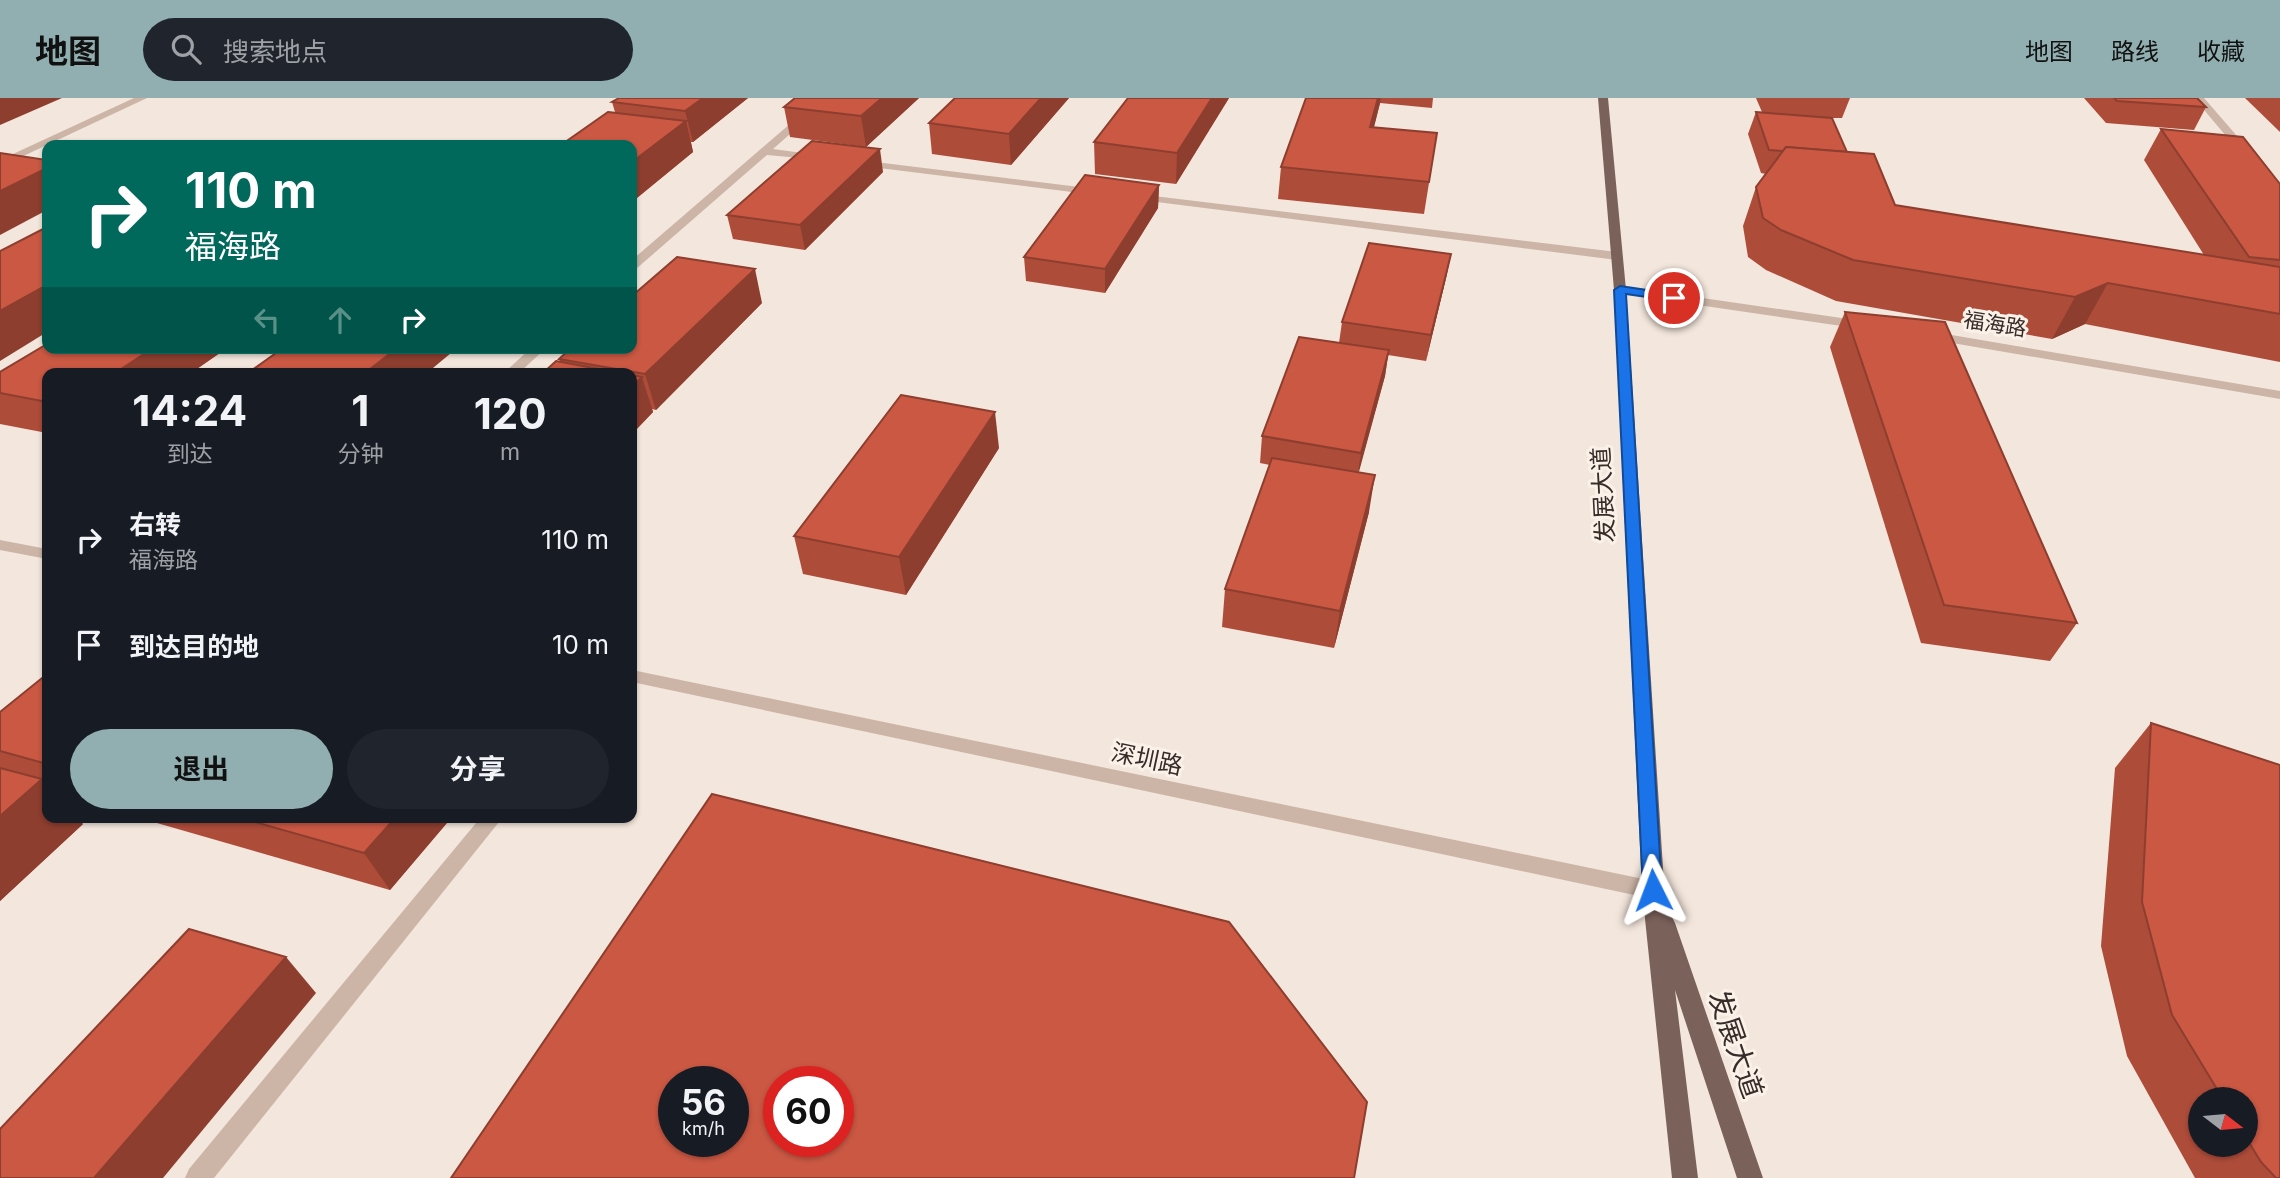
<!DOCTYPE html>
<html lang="zh">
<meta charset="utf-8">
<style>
body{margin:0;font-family:Inter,"Noto Sans SC",sans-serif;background:#20242c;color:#f1f3f6;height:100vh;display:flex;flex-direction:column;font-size:26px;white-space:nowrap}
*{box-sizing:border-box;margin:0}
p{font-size:23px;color:#9ea1a6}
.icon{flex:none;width:38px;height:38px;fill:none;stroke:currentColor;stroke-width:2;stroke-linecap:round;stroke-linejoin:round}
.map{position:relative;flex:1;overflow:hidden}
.side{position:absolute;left:42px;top:270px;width:595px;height:455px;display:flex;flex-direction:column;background:#171b24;border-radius:14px;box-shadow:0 2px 5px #0004}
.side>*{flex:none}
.banner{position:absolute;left:42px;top:42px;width:595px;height:214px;border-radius:14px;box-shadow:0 2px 5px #0004;background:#00695c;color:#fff;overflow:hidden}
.needle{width:46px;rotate:106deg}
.controls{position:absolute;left:2188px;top:989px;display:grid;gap:14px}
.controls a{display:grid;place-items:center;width:70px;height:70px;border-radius:50%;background:#171b24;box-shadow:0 2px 5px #0004;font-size:35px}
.speed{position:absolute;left:658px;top:968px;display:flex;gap:14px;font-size:35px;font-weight:700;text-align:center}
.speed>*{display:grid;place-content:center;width:91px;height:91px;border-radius:50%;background:#171b24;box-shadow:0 2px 5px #0004;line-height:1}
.speed small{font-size:18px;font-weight:400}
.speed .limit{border:10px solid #d22;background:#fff;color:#111}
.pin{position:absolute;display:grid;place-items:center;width:60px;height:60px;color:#fff;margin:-30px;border:4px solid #fff;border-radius:50%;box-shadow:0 2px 7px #0007}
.me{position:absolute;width:77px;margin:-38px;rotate:357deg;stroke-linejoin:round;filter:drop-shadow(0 0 5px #0008)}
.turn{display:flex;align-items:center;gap:24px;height:147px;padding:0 28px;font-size:32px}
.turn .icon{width:91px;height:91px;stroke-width:2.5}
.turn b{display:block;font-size:49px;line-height:60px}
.lanes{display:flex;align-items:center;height:66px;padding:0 28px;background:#0003;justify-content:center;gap:35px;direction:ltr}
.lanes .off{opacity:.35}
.eta{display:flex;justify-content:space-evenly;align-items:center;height:119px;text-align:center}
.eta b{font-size:42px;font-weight:700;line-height:49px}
.primary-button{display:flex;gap:14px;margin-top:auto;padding:14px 28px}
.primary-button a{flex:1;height:80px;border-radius:42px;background:#91afb0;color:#111;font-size:28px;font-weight:700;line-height:80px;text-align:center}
.primary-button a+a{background:#20242c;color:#f1f3f6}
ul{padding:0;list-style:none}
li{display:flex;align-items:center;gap:21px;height:105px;padding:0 28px}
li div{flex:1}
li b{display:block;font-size:26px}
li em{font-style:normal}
header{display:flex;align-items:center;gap:42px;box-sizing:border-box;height:98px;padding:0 35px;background:#91afb0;color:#111}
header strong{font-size:33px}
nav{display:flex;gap:38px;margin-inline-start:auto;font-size:24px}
.search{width:490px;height:63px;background:#20242c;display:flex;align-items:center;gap:18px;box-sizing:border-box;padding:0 24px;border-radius:38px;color:#9ea1a6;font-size:26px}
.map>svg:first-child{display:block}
</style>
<header>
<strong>地图</strong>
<div class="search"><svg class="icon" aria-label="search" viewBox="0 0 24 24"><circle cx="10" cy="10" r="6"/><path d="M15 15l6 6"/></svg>搜索地点</div>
<nav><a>地图</a><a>路线</a><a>收藏</a></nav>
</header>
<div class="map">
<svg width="2280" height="1080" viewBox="0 0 2280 1080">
<rect width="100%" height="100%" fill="#f3e6dc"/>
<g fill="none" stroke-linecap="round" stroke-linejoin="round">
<!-- minor -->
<g fill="#ccb5a7" fill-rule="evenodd">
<path d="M134,0H147L0,69V62Z"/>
<path d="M820,0H831L773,51L818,57L823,60L822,62L767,57L636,171L632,172V162Z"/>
<path d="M2194,0H2204L2250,53V57H2242Z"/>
<path d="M859,62L1096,91L1102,94L1096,97L855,67L854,65Z"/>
<path d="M1137,96L1617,154L1623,158L1617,162L1133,101V97Z"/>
<path d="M1620,188L1862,223L1869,227L1862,231L1616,195V189Z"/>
<path d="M1928,233L2280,293V301L1923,240V234Z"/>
<path d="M531,250H546L519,275H504Z"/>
<path d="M0,442L47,451V461L0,452Z"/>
<path d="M632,572L1653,783L1660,786L1664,792L1660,798L1653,801L632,584Z"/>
<path d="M481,719H503L214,1080H185L189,1071Z"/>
</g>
<!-- major -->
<path fill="#7a6159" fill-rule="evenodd" d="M1598,0H1608L1626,192L1666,817L1672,819L1675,825L1763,1080H1737L1675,892L1698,1080H1672L1642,792L1614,192Z"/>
</g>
<!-- wall -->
<g fill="#ae4c3a" fill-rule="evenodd">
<path d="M748,0L693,44H691L693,54L632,104V47L615,14L612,4Z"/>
<path d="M795,0H919L866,49L790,39L784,9Z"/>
<path d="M955,0H1069L1011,67L932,56L929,25Z"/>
<path d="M1128,0H1229L1176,86L1095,76L1094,44Z"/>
<path d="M1306,0H1433L1432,10L1380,5L1374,29L1437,35L1424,116L1278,101L1281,69Z"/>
<path d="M1756,0H1850L1842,20H1832L1847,54L1895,107L2204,157L2144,62L2161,31L2280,86V264L2085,226L2052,241L1836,203L1766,172L1748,159L1743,128L1756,89L1766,76L1761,75L1748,36L1756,14H1762Z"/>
<path d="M2084,0H2197L2206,9L2194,32L2106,25Z"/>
<path d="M2245,0H2280V34Z"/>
<path d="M883,74L805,152L733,141L727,117Z"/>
<path d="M1159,87L1158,110L1105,195L1026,183L1024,159Z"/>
<path d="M1451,156L1446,180L1426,263L1388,257L1385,278L1358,375L1369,414L1334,550L1222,529L1225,491L1270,367L1260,365L1262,338L1339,245L1342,224Z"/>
<path d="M762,205L656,312L652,311L653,314L632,336V275H543L560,264L559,261Z"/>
<path d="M1845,214L2077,525L2050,563L1921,545L1830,249Z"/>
<path d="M47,250H227L191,275H47V335L0,326V274Z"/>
<path d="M999,350L906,497L803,476L794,438Z"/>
<path d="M47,576V719L83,726L0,803V614Z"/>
<path d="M2151,625L2280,1080H2195L2127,958L2101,848L2115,670ZM2200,1001H2245V1046H2200Z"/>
<path d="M136,719H452L390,792Z"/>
</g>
<!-- shaded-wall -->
<g fill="#8d3e2f">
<path d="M0,0H62L0,27Z"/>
<path d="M703,0H748L693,44L685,13Z"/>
<path d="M882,0H919L866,49L861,18Z"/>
<path d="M1041,0H1069L1011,67L1009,36Z"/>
<path d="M1212,0H1229L1176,86L1177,55Z"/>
<path d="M1378,0H1381L1380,5L1366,60L1370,29Z"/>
<path d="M686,23L693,54L632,104V64Z"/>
<path d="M880,51L883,74L805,152L800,127Z"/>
<path d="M47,70V112L0,137V93Z"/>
<path d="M1159,87L1158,110L1105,195V171Z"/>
<path d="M1451,156L1446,180L1426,263L1431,237Z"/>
<path d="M755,171L762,205L656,312L645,276Z"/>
<path d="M2108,185L2085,226L2052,241L2075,199Z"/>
<path d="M47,187V234L0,263V213Z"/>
<path d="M153,250H227L191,275H115Z"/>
<path d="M397,250H457L427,275H365Z"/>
<path d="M1389,252L1385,278L1357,381L1361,355Z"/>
<path d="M642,279L653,314L632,336V288Z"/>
<path d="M995,314L999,350L906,497L899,459Z"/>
<path d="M1375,377L1369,414L1334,550L1340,513Z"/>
<path d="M42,681L47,687V719H77L83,726L0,803V718Z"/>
<path d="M396,719H452L390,792L364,755Z"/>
<path d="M286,859L316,895L163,1080H94Z"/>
</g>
<!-- building -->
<g fill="#ca5843" stroke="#8d3e2f" stroke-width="2" fill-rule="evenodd">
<path d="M619,0H703L685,13L612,4Z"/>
<path d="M795,0H882L861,18L784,9Z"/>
<path d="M955,0H1041L1009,36L929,25Z"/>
<path d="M1128,0H1212L1177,55L1094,44Z"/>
<path d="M1306,0H1378L1370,29L1437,35L1429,84L1281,69Z"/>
<path d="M2114,0H2197L2206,9L2117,3Z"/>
<path d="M608,14L686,23L632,64V47H561Z"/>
<path d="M1756,14L1832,20L1847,54L1786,49L1783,53L1769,52Z"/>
<path d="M2161,31L2243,39L2280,86V162L2249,159Z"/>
<path d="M812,43L880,51L800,127L727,117Z"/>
<path d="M1786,49L1874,56L1895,107L2280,169V216L2108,185L2075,199L1853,162L1781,132L1763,120L1756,89Z"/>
<path d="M0,55L47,62V70L0,93Z"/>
<path d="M1085,77L1159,87L1105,171L1024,159Z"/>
<path d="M47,129V187L0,213V153Z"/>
<path d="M1369,145L1451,156L1431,237L1342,224Z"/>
<path d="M677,159L755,171L645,276L559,261L571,250H632V198Z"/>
<path d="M1845,214L1945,224L2077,525L1944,507Z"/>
<path d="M1299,239L1389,252L1361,355L1262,338Z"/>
<path d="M47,246V250H153L115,275H47V304L0,295V274Z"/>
<path d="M283,250H397L365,275H248Z"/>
<path d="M556,263L620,275H543Z"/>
<path d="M632,277L642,279L632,288Z"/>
<path d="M901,297L995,314L899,459L794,438Z"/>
<path d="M1272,360L1375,377L1340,513L1225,491Z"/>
<path d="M47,576V666L0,653V614Z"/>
<path d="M2151,625L2280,667V1080H2276L2261,1064L2245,1038V1001H2223L2172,917L2142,804Z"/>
<path d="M0,670L42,681L0,718Z"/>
<path d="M712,696L1229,824L1367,1004L1354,1080H451ZM674,984H733V1043H674ZM779,984H838V1043H779Z"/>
<path d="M237,719H396L364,755Z"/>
<path d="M189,831L286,859L94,1080H0V1031Z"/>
</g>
<!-- route -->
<path fill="#1a73e8" stroke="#114b97" stroke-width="2" d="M1620,188L1674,196L1680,200L1674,203L1626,196L1662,792L1660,797L1653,800L1646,797L1643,792L1614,192Z"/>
<g text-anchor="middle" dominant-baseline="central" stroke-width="6" stroke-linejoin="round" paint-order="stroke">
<!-- far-street labels -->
<g font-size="21" fill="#382c28" stroke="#faf1e9">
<text transform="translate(1995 226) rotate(9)">福海路</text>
</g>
<!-- street labels -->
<g font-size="24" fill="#382c28" stroke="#faf1e9">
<text transform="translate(1603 397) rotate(-93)">发展大道</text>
<text transform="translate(1147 661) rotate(12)">深圳路</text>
</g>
<!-- near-street labels -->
<g font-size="28" fill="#382c28" stroke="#faf1e9">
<text transform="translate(1736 946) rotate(71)">发展大道</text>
</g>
</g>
</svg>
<div class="controls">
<a><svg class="needle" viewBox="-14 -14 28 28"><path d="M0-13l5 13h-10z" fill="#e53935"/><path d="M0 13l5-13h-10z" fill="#9ea1a6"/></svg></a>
</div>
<div class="speed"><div>56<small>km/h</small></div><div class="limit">60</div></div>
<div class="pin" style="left:1674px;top:200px;background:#d93025"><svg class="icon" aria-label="arrive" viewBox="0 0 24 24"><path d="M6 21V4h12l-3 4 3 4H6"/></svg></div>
<svg class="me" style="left:1653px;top:792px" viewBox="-20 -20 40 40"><path d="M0-17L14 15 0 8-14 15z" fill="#1a73e8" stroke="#fff" stroke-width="4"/></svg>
<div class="banner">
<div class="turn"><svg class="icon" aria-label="right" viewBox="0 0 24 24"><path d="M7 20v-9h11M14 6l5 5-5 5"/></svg><div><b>110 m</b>福海路</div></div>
<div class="lanes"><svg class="icon off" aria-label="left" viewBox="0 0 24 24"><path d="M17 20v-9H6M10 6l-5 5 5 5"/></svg><svg class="icon off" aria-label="ahead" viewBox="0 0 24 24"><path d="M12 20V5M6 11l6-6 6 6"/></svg><svg class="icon" aria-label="right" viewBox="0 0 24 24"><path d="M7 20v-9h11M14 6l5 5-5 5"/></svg></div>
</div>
<section class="side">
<div class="eta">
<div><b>14:24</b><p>到达</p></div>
<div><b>1</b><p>分钟</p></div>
<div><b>120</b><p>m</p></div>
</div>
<ul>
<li><svg class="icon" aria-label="right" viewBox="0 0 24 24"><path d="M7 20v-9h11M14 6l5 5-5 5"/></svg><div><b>右转</b><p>福海路</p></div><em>110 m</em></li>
<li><svg class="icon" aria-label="arrive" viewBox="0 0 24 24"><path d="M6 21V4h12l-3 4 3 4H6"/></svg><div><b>到达目的地</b></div><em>10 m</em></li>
</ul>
<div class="primary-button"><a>退出</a><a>分享</a></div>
</section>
</div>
